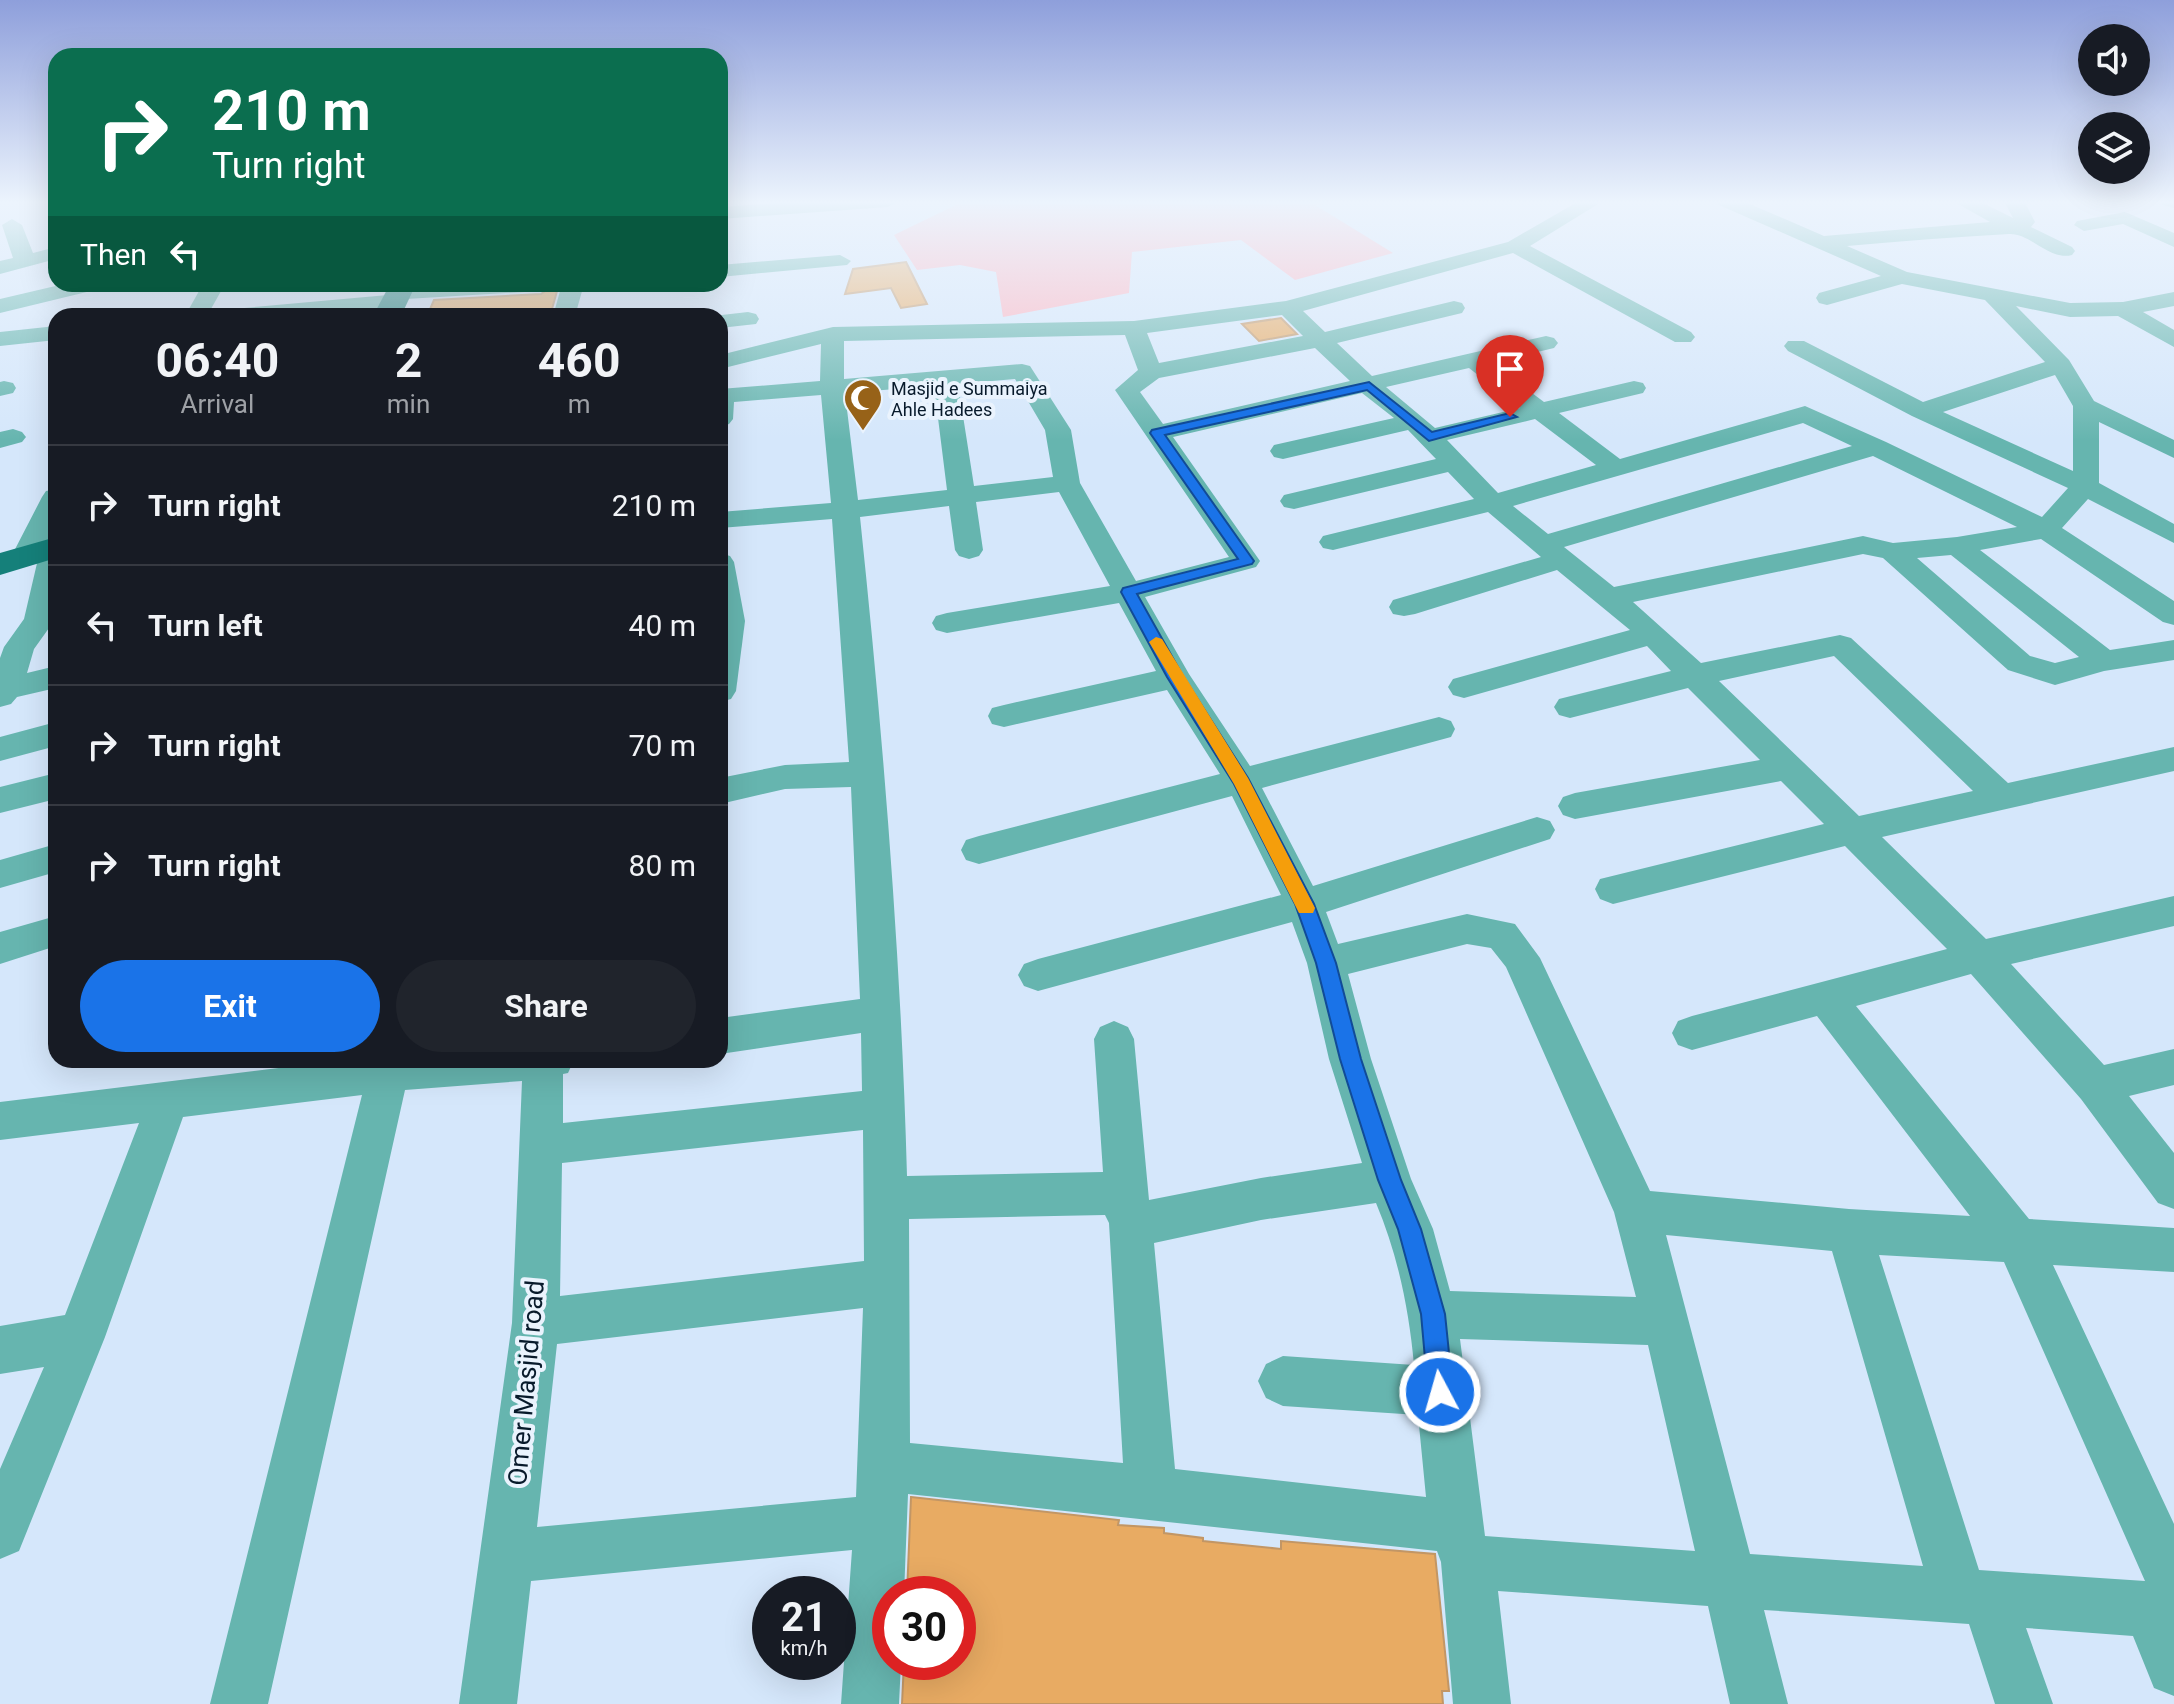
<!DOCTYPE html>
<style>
body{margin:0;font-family:Roboto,sans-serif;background:#20242c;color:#f1f3f6;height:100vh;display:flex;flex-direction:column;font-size:30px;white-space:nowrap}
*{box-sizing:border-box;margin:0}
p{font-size:26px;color:#9ea1a6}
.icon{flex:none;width:44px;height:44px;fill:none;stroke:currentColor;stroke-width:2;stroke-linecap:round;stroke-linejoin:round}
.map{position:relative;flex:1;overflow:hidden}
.drawer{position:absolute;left:48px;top:308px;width:680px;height:760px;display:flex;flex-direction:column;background:#171b24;border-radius:24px;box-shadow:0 8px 32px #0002}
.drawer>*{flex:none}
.hud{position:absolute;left:48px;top:48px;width:680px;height:244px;border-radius:24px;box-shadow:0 8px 32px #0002;background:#0b6e4f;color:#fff;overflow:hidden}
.fabs{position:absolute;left:2078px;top:24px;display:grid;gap:16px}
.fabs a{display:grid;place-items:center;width:72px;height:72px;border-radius:50%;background:#171b24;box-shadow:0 8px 32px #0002;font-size:40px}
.speed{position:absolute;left:752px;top:1576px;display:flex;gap:16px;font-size:40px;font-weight:700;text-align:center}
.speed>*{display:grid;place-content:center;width:104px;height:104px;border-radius:50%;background:#171b24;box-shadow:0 8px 32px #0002;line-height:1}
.speed small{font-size:20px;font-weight:400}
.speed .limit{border:12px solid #d22;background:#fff;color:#111}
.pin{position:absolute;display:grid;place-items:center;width:68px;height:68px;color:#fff;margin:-82px -34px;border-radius:50% 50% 50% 0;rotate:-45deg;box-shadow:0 0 8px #0007}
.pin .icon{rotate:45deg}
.me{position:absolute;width:88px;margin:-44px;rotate:354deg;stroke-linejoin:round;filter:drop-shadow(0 0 6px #0008)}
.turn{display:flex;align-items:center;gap:28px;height:168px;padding:0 32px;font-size:36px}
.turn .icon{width:104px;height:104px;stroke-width:2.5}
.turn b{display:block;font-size:56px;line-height:68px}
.then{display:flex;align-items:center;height:76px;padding:0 32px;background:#0003;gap:16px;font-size:30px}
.eta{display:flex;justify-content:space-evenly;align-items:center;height:136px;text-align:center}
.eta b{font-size:48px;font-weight:700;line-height:56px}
.action{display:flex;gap:16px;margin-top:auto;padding:16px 32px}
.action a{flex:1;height:92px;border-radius:48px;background:#1a73e8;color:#fff;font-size:32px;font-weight:700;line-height:92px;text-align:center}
.action a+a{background:#20242c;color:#f1f3f6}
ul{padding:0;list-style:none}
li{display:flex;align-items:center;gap:24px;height:120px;padding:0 32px;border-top:2px solid #363941}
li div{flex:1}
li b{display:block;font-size:30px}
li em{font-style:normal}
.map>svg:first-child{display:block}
</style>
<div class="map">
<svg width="2174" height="1704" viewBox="0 0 2174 1704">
<rect width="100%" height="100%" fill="#d5e7fb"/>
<!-- green -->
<path fill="#ffb2be" d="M964,201H1353L1315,205L1393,253L1295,280L1241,240L1132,252L1129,293L1003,317L996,272L960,265L917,270L894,235Z"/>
<!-- building -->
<g fill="#e8ab63" stroke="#c29665" stroke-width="2">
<path d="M906,262L927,304L901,308L891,288L845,294L853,269Z"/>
<path d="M555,284H559L550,316H427L434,300L541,294Z"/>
<path d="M1281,318L1297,334L1259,341L1242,324Z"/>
<path d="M911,1497L1119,1520L1118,1525L1164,1528V1533L1203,1538V1541L1281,1549V1541L1435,1554L1449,1691H1442L1443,1704H902L904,1662H958V1594H907Z"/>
</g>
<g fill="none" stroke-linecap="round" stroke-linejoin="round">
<!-- minor -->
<g fill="#66b5af" fill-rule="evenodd">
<path d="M804,201H898L888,207L720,219V207Z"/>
<path d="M1579,201H1603L1530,246L1691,332L1695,337L1691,342H1675L1513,253L1303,311L1325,332L1454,301L1462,303L1465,308L1462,313L1337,343L1372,376L1546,336L1554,338L1558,343L1554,348L1492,363L1544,402L1634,381L1643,383L1646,388L1643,393L1559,413L1620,459L1805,406L1886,442L2042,517L2068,488L1912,416L1788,351L1784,346L1788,341H1804L1923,402L2045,362L1985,300L1902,284L1827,305L1819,303L1816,298L1819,293L1881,276L1719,205L1716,201H1743L1824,236L1990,222L1953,201H1979L2013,218L2004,201H2024L2035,222L2031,227L2072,247L2075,251L2072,255C2049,261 2031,233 2009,234C1955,237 1902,241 1847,246L1907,272L2070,303L2123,302L2174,292V306L2143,312L2174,330V347L2118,316L2070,317L2016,306L2069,360L2094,401L2174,440V458L2099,422V483L2174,524V543L2088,499L2062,528L2174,601V625L2163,622L2041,539L1980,550L2110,650L2174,640V660L2104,671L2055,685L2008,670L1883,558L1863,554L1633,602L1701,663L1840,635L1851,638L2008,783L2174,747V771L1882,837L1986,939L2174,896V926L2011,964L2104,1065L2174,1049V1085L2129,1096L2174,1153V1209L2158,1203L2081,1099L1971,974L1856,1006L2029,1219L2174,1228V1272L2053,1265L2174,1524V1696L2154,1688L2133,1636L2026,1628L2053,1704H1995L1969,1624L1764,1610L1788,1704H1730L1708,1606L1498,1591L1511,1704H1453L1441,1562L1437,1551L908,1494L904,1594H890V1662H901L899,1704H841L852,1550L531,1581L517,1704H459L512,1323L522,1081L405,1090L268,1704H210L362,1095L183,1117L105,1337L19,1551L0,1559V1469L44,1367L0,1374V1326L65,1315L139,1123L0,1140V1102L344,1060H574L568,1073L563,1074V1123L862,1091L861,1033L720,1054V1018L860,999L851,787L785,789L720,804V778L785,765L849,762L832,519L720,528V512L831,503L821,395L734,402L733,419L729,424L720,427V389L820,381L821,344L720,369V355L833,327L1134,321L1286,301L1508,242ZM1282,315L1303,336L1159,363L1147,333ZM1125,335L1138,370L1115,390L1229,557L1136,581L1080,483L1071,430L1030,366L1022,364L844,379V341ZM1315,348L1350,381L1163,424L1140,392L1159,378ZM1469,368L1520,408L1435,428L1386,387ZM2055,375L2073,406V471L1943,412ZM1015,379L1045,430L1053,477L974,486L958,384ZM934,386L947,490L858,500L845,393ZM1362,393L1394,418L1274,445L1270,451L1274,457L1283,459L1408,430L1436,459L1284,495L1280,501L1284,507L1294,509L1448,472L1474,499L1323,536L1319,542L1323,548L1333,550L1488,512L1541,557L1393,600L1389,607L1393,614L1404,616L1415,614L1557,570L1630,630L1453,679L1448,687L1453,695L1464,698L1647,646L1671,671L1559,699L1554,707L1559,715L1570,718L1688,688L1760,760L1575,793L1563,797L1558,806L1563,815L1575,819L1781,781L1824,824L1600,879L1595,889L1600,899L1613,904L1845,846L1947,949L1692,1016L1678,1021L1672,1033L1678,1045L1692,1050L1817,1016L1970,1216L1849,1209L1650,1191L1540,958L1515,924L1467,914L1338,944L1326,912L1550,839L1555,830L1550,821L1537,817L1313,886L1262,788L1451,737L1455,729L1451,721L1439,717L1250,766L1189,674L1145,597L1256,567L1260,561L1173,437ZM1535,419L1596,465L1498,493L1447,440ZM1803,423L1852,446L1548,534L1513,506ZM1873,456L2017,527L1957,537L1893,543L1863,536L1614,587L1564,547ZM1059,492L1110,586L947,613L936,616L932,623L936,630L947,633L1119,603L1156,671L1004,705L992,708L988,716L992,724L1004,727L1167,690L1220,774L979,836L966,840L961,850L966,860L979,864L1232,796L1281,895L1038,959L1024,964L1018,975L1024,986L1038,991L1292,922L1307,963L1329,1059L1362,1163L1261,1178L1149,1200L1134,1039L1128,1027L1114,1021L1100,1027L1094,1039L1103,1172L907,1176C901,956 883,736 860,517L949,506L955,550L959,556L969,559L979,556L983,550L976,502ZM1951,555L2079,657L2055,663L2030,656L1917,558ZM1834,656L1973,791L1859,816L1719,681ZM1467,944L1491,948L1506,967L1614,1212L1636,1297L1450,1291L1433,1229L1411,1179L1371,1059L1348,974ZM863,1130L864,1261L560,1296L562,1163ZM1376,1203C1398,1255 1409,1310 1414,1365L1283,1356L1266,1364L1258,1381L1266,1398L1283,1406L1418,1415L1426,1497L1175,1469L1154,1243L1261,1220ZM1105,1215L1109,1223L1123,1463L910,1443L909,1219ZM1666,1235L1832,1251L1923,1566L1750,1554ZM1879,1255L2004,1262L2145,1581L1979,1570ZM863,1308L856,1497L537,1527L557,1344ZM1460,1339L1648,1345L1695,1551L1485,1536Z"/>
<path d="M2160,201H2174V208L2163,205Z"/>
<path d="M2125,212L2174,233V247L2123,224L2084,231L2074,225L2077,221Z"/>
<path d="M12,219L22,225L33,253L56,247V259L0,274V261L13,258L2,225Z"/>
<path d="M840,255L851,261L847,265L720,277V265Z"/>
<path d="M64,284H102L99,289L0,313V299Z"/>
<path d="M203,284H225L207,316H185Z"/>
<path d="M436,284H552L541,291L406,299L404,306L396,308L306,316H222L225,311L233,309L388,295L390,288Z"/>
<path d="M562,284H584L575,316H553Z"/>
<path d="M748,312L756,314L759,319L756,324L720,328V316H713Z"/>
<path d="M56,326V340L0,346V332Z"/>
<path d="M4,381L13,383L16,388L13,393L0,396V382Z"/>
<path d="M13,429L22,432L26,437L22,442L0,448V432Z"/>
<path d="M56,489V524L48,540L56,539V612L54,621L34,649L27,673L56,666V688L17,697L11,704L0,707V658L4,647L24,619L38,559L35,563L25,566L15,563L11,557L42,497L46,491Z"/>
<path d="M720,553L730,556L734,562L745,621L736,691L731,699L720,702Z"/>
<path d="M56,722V746L0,761V737Z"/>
<path d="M56,773V799L0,813V787Z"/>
<path d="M56,844V872L0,888V860Z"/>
<path d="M56,916V946L0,964V932Z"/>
</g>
<!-- major -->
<g fill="#15807a" fill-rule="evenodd">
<path d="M390,284H416L401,316H373Z"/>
<path d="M56,537V558L0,575V553Z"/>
</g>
</g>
<!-- sky -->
<linearGradient id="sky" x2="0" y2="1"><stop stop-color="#8e9fdb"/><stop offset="0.46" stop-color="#ecf4fd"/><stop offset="1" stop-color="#ecf4fd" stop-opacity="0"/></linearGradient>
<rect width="2174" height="440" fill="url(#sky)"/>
<!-- route -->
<path fill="#1a73e8" stroke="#114b97" stroke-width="2" d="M1369,382L1432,432L1510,413L1517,417L1429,441L1367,390L1165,435L1254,561L1252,564L1137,594L1183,676L1248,778L1314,904L1336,963L1361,1059L1401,1180L1421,1229L1445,1314L1453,1392L1449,1401L1440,1405L1432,1401L1428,1392L1421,1314L1398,1229L1378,1180L1340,1059L1316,963L1295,904L1234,784L1167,677L1121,592L1123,588L1238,559L1150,433L1152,430Z"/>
<!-- slow -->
<path fill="#f59e0b" d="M1156,637L1162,639L1248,778L1315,908L1313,913H1299L1234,784L1149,642Z"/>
<!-- icons -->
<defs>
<symbol id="mosque-pin" viewBox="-11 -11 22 30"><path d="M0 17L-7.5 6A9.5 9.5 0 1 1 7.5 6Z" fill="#976218" stroke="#eaf3fd"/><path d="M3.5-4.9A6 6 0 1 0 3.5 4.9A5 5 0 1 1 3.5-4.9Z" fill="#fff"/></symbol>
</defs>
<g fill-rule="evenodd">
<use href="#mosque-pin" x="841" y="376" width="44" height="60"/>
</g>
<g text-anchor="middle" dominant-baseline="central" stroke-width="8" stroke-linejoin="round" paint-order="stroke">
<!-- far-poi labels -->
<g font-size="18" fill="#081a2b" stroke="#eaf3fd" text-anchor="start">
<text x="891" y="388">Masjid e Summaiya<tspan x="891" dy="21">Ahle Hadees</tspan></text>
</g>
<!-- near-street labels -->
<g font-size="26" fill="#081a2b" stroke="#eaf3fd">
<text transform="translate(526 1383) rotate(-85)">Omer Masjid road</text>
</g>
</g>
</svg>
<div class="fabs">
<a><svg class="icon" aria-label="sound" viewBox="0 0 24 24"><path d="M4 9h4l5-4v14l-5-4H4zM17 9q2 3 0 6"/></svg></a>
<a><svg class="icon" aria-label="layers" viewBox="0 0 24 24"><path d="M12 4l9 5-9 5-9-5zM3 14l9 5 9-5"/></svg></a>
</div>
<div class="speed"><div>21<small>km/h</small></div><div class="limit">30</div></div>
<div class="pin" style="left:1510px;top:417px;background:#d93025"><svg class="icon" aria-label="arrive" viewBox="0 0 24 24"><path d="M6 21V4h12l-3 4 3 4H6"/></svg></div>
<svg class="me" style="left:1440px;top:1392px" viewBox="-20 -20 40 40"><circle r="17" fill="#1a73e8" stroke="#fff" stroke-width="3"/><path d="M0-11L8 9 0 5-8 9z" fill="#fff"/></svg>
<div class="hud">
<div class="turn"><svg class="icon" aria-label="right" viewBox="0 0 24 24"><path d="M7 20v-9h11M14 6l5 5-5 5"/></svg><div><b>210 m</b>Turn right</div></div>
<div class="then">Then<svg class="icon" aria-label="left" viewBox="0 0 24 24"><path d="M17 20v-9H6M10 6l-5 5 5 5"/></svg></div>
</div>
<section class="drawer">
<div class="eta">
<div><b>06:40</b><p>Arrival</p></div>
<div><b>2</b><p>min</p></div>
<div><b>460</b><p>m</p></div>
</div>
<ul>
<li><svg class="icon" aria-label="right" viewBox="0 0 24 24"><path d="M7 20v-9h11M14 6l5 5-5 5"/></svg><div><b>Turn right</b></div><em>210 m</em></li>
<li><svg class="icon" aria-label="left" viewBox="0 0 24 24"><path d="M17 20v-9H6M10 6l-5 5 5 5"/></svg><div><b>Turn left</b></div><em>40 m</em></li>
<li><svg class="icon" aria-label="right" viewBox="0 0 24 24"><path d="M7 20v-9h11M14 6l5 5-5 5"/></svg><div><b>Turn right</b></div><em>70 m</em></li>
<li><svg class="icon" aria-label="right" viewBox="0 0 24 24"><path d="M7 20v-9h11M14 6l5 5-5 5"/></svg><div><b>Turn right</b></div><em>80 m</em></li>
</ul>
<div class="action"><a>Exit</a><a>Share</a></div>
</section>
</div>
